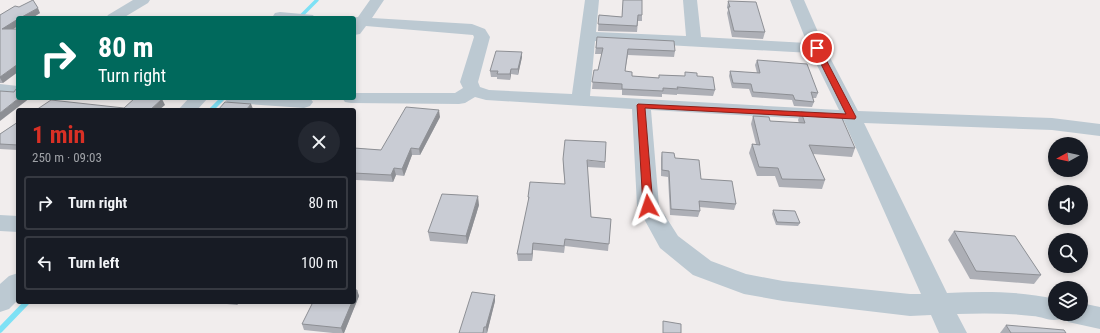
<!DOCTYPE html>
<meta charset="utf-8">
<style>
body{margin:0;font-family:"Roboto Condensed",sans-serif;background:#242831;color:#f1f3f6;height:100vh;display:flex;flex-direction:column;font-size:15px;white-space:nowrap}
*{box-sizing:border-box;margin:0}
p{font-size:13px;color:#9ea1a6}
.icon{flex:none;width:22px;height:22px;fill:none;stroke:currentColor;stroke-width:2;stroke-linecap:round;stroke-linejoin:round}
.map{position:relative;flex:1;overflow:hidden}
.details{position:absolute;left:16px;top:108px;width:340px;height:196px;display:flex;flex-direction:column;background:#171b24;border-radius:4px;box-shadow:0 2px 6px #0003}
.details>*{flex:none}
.banner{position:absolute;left:16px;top:16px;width:340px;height:84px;border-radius:4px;box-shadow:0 2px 6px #0003;background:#00695c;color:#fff;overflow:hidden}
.needle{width:26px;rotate:262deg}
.controls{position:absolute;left:1048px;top:137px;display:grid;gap:8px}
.controls a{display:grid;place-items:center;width:40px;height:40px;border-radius:50%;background:#171b24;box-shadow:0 2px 6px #0003;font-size:20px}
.pin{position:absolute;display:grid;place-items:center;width:34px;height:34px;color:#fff;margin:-17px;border:2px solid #fff;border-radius:50%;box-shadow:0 1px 4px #0007}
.me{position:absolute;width:44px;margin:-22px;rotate:355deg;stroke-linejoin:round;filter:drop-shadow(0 0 3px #0008)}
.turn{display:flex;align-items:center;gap:14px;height:84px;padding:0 16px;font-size:18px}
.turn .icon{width:52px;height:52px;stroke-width:2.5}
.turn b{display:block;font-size:28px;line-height:34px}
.round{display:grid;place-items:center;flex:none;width:42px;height:42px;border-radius:21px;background:#242831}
.head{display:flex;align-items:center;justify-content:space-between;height:68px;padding:0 16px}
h1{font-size:24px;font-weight:700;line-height:30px;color:#d93025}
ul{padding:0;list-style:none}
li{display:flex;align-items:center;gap:12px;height:54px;margin:0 8px 6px;padding:0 8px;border:2px solid #363941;border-radius:4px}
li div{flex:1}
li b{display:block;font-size:15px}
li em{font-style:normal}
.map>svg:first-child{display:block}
</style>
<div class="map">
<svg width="1100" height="333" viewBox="0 0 1100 333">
<rect width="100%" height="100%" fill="#f1eded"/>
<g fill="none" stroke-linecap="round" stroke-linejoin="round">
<!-- stream-far2 -->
<path stroke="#7ee1f5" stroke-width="3.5" d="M299,18L317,0"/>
<!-- stream-far1 -->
<path stroke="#7ee1f5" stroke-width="4.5" d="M211,110L223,98"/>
<!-- stream -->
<path stroke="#7ee1f5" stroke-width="5.5" d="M0,330L27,302"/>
<!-- minor -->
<g fill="#bcc9d2" fill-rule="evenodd">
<path d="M133,0H150L148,3L123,18H106L108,15Z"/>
<path d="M370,0H384L372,18L472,24L485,29L490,37L478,82L480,87L489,90L572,94L585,0H599L596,32L686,36L683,0H697L701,37L807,43L790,0H804L825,48L858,111L1052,118L1100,124V136L1052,130L864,123L947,293C983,291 1020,291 1055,299V314H1081V303L1100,307V329L1068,322L1065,316L1064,318C1050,323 1046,317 1032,316C1007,313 982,313 957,314L967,333H939L931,315L910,316L783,301L744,294L693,275L660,248L637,206L632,109L486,100L475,97L465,103L459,104L351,103L345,102L342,98H354V93H455L463,88L460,82L474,37L473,35L366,26L360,34L354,35V18H349L358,17ZM595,41L811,53L839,110L590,96ZM651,110L844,121L921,294H910L783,281L746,274L711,261L678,236L659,206Z"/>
<path d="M280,12L313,15L315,18H274L273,16L275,13Z"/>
<path d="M0,84L18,86V96L0,94Z"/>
<path d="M189,98H208L197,110H178Z"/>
<path d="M224,98H310L313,102L310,106L304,108L233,103L227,102Z"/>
<path d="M0,215L18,216V232L0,231Z"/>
<path d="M18,273V300L9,309L0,312V284L9,276Z"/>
</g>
</g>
<!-- wall -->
<g fill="#adafb6">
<path d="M623,0L642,15V21H638L637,32L598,31L599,15L622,17Z"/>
<path d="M728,1L765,32L763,39L732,37L727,13L728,10L727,7Z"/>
<path d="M40,13L32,18H18V26L13,29L3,83H0V15Z"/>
<path d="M597,37L675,51L674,57L628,55L625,71L632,76L659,78V75L685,76V72L697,76L715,90L713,96L677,94V95L662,94V97L622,95V90L592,89L594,70H598L602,54H595Z"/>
<path d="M522,57L518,75L511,74L510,80L497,79V77H491L490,71Z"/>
<path d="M757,60L818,93L816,98H813L814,102L812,107L794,106L792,100L752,97L749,89L732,88L729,76L730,71L757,73L755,65Z"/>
<path d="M801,112L855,148L852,157L813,154L825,180L822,189L779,187L775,176H757L749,153L752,144H756L751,124L753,116L770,121L799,123L798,120Z"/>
<path d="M440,117L420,155H412L404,176L396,175L393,182L356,180L355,178H354V148L381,150Z"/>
<path d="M18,122V150L0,149V134Z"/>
<path d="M662,152L675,158L701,179L736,204L734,210L699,207L700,211L698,217L670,215L668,177L661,176V158Z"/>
<path d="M563,159L605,162V168L587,167L591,217L611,219L608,251L565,246L564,253L533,250L532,261H518L517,254L528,203V197L565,184L563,166Z"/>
<path d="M479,205L467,244L430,241L428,232Z"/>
<path d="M773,210L800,223L798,226L776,225L772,214Z"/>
<path d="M954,231L1041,275L1034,284L970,279L948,240Z"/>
<path d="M357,290L359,296L344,333H333L304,330L302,324Z"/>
<path d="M495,295V301L487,333H459Z"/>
<path d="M207,302H239L237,305Z"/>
<path d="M1006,325L1066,333H1000Z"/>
</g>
<!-- shaded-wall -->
<g fill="#8d8f94">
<path d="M38,8L40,13L32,18H20Z"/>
<path d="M18,19V26L5,34L2,29Z"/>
<path d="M522,52V57L518,75V69Z"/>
<path d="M18,64V72L3,83L0,78V77Z"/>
<path d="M511,69V74L510,80V74Z"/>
<path d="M19,98H30L0,121V113Z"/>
<path d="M162,99L165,105L159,110H150Z"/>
<path d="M251,104L253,109V110H246Z"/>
<path d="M439,110L440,117L420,155L419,149Z"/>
<path d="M411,148L412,155L404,176L402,169Z"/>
<path d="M394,168L396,175L393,182L391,175Z"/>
<path d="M478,196L479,205L467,244L466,236Z"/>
<path d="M533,243V250L532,261V254Z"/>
<path d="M357,290L359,296L344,333H343L341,328L352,302H354V297Z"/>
<path d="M495,295V301L487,333L486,327Z"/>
<path d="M236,302H239L237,305Z"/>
</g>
<!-- building -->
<g fill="#c9ccd4" stroke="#8d8f94">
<path d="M33,0L38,8L20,18H18V19L2,29H18V64L0,77V15L15,6L19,7Z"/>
<path d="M623,0H642V15H638L637,26L598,24L599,15L622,17Z"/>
<path d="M728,1L756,2L765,32L734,31L728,7H730Z"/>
<path d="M597,37L674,41L675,51L628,49L625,71L632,72V76L659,78V75L685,76V72L697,73V76L713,77L715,90L677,87L678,89L663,88V91L622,89V84L592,82L594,70H598L603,48H596Z"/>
<path d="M496,51L522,52L518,69H511L510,74H497L498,71H490Z"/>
<path d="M757,60L807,64L818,93L811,92L814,102L795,100L793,95L753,92L751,84L733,83L730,71L760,73Z"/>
<path d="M16,89H18V98H19L0,113V91L14,92Z"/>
<path d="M135,98L162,99L150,110H36L51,100L124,108Z"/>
<path d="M225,102L251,104L246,110H218Z"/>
<path d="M406,107L439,110L419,149L411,148L402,169L394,168L391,175L354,173L355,171H354V148L381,150Z"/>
<path d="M801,112L841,116L855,148L809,145L825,180L782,179L778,168L759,167L752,144L760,145L753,116L769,117L770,121L805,123Z"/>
<path d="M18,122V145L0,144V134Z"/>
<path d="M565,140L606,142L605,162L587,160L591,217L611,219L609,244L565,239L564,246L533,243L532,254H517L529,197H528L530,182L565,184L563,159Z"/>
<path d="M662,152L674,153L675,158L699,160L701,179L732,181L736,204L699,201L700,211L671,209L669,171L662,170Z"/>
<path d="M442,194L478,196L466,236L428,232Z"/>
<path d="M773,210L795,211L800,223L777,222Z"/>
<path d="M954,231L1015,236L1041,275L976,271Z"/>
<path d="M354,290H357L354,297Z"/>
<path d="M472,292L495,295L486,327H484L483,333H459Z"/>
<path d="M313,302H352L341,328L302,324Z"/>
<path d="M663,321L681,324V333H663Z"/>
<path d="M1006,325L1064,330L1066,333H1011Z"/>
</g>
<!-- route -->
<path fill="#d93025" stroke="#8d1f18" d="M814,46L820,48L856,117L855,119L645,108L653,206L652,209H645L643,206L637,105L638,104L846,114L813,48Z"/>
</svg>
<div class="controls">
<a><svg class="needle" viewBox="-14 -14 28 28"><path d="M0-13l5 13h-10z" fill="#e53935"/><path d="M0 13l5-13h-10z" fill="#9ea1a6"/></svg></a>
<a><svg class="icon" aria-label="sound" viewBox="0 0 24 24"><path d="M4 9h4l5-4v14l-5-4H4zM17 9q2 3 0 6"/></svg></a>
<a><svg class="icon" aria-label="search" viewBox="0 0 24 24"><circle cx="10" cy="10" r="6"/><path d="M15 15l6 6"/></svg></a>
<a><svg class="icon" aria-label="layers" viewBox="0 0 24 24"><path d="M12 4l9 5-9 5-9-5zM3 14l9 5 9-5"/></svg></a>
</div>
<div class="pin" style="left:817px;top:48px;background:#d93025"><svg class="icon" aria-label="arrive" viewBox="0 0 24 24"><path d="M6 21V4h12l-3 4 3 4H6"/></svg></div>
<svg class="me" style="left:648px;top:206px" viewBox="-20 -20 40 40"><path d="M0-17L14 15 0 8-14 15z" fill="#d93025" stroke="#fff" stroke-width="4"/></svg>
<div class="banner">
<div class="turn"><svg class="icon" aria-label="right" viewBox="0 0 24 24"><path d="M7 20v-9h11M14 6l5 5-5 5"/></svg><div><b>80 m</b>Turn right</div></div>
</div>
<section class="details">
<div class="head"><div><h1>1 min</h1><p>250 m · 09:03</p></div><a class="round"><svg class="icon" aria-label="close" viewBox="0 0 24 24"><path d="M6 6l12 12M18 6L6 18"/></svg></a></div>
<ul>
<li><svg class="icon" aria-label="right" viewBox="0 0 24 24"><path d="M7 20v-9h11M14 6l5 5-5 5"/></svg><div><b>Turn right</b></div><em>80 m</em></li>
<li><svg class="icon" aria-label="left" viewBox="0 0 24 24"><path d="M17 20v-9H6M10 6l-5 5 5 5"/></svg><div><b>Turn left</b></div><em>100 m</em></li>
</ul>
</section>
</div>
